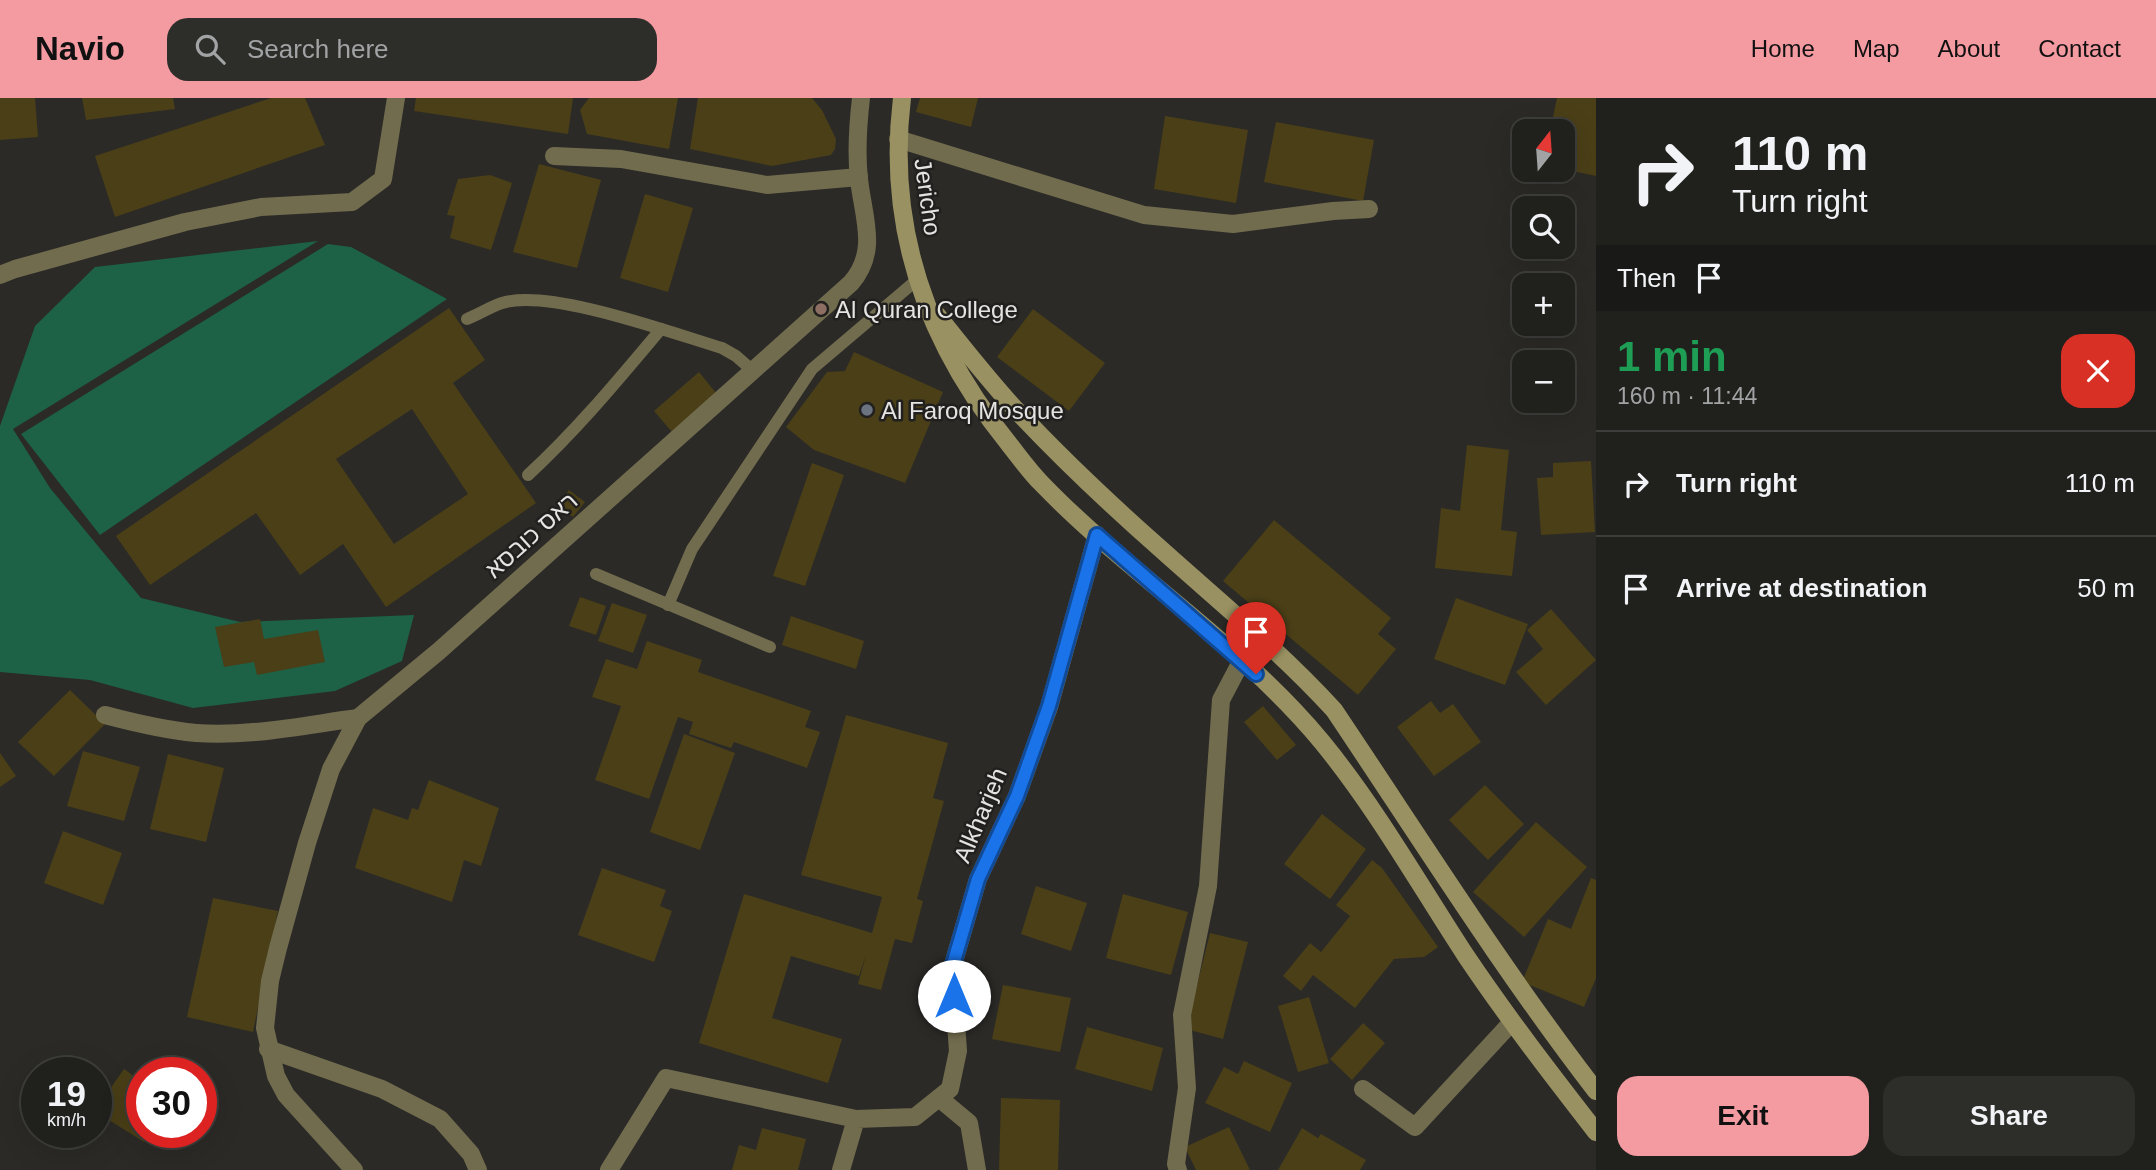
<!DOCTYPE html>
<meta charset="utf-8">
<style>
body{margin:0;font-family:Helvetica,"Noto Sans Hebrew",sans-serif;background:#2d2d2a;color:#f1f3f6;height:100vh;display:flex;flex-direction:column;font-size:26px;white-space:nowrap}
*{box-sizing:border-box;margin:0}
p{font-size:23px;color:#a2a3a4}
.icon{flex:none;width:38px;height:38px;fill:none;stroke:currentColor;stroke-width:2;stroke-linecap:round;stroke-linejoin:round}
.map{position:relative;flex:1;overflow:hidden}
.details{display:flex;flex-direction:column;background:#20201d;width:560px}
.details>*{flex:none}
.hud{background:#20201d;color:#f1f3f6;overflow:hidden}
.needle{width:46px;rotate:17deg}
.buttons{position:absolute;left:1512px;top:21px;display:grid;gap:14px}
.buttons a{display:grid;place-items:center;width:63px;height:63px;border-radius:14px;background:#20201d;box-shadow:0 7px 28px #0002,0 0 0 2px #3d3e3b;font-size:35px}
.speed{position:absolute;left:21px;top:959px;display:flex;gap:14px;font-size:35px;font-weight:700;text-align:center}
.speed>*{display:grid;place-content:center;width:91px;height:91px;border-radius:50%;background:#20201d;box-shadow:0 7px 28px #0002,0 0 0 2px #3d3e3b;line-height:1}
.speed small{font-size:18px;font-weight:400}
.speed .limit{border:10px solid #d22;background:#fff;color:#111}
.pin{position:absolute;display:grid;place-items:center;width:60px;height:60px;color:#fff;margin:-72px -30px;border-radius:50% 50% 50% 0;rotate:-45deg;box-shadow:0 0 7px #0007}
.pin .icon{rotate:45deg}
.me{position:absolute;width:77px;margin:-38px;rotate:0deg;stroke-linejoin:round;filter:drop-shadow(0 0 5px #0008)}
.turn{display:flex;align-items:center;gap:24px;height:147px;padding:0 21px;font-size:32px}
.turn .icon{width:91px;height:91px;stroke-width:2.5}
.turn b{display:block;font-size:49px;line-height:60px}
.then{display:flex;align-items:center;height:66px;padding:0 21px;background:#0003;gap:14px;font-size:26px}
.round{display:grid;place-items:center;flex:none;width:74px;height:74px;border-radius:21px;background:#2d2d2a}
.headline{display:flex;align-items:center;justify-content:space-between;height:119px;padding:0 21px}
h1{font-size:42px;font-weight:600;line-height:52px;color:#1e9e55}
.cta{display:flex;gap:14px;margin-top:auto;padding:14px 21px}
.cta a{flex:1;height:80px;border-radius:21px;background:#f49aa1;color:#111;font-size:28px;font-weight:600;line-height:80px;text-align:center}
.cta a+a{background:#2d2d2a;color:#f1f3f6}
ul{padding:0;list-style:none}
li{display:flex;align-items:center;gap:21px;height:105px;padding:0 21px;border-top:2px solid #3d3e3b}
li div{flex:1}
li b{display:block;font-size:26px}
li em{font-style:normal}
header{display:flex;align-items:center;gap:42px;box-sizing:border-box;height:98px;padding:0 35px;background:#f49aa1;color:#111}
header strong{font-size:33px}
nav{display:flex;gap:38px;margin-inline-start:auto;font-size:24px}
.search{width:490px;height:63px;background:#2d2d2a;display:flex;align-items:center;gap:18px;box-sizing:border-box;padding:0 24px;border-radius:21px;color:#a2a3a4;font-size:26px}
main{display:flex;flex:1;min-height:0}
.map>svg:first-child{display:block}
</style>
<header>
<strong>Navio</strong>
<div class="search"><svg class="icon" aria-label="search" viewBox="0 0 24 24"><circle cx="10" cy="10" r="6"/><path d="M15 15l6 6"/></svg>Search here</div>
<nav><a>Home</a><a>Map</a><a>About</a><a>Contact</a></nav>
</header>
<main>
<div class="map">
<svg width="1596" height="1072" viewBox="0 0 1596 1072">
<rect width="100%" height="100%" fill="#2b2a27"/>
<!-- green -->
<g fill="#1d6147">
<path d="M318,143L13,331L50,390L141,500L240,524L414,517L402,563L335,593L193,610L90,582L0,574V328L35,228L95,169Z"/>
<path d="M328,146L351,149L447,201L100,437L21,336Z"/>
</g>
<!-- building -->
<g fill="#4a3f17" fill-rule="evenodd">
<path d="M0,0H35L38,39L0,42Z"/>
<path d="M82,0H173L175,11L86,22Z"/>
<path d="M271,0H305L325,47L115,119L95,58Z"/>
<path d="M416,0H573L568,36L414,13Z"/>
<path d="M589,0H678L669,51L587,36L580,12Z"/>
<path d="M698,0H812L822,12L836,41L835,51L831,57L772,68L690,51Z"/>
<path d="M920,0H978L971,29L916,14Z"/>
<path d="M1557,0H1596V78L1563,71V33H1550Z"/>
<path d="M1165,18L1248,32L1236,105L1154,91Z"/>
<path d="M1276,24L1374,42L1363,103L1264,84Z"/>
<path d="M539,66L601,82L577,170L513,154Z"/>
<path d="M490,77L512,85L491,152L450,140L455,118L447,117L458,81Z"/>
<path d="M645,96L693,110L668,194L620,180Z"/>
<path d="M449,210L485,262L453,285L536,405L386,509L343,446L300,477L256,415L150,487L116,438ZM412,311L468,396L394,446L336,361Z"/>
<path d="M1033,211L1105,265L1069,313L997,259Z"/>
<path d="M854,254L943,294L905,385L814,352L786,329L827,274L845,273Z"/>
<path d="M699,274L716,295L672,334L654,313Z"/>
<path d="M1467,347L1509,352L1501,432L1517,434L1512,478L1435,470L1441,410L1460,413Z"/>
<path d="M1591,363L1595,434L1541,437L1537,380L1553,379V365Z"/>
<path d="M812,365L844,377L805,488L773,478Z"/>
<path d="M569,392L585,404L573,419L558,407Z"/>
<path d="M1274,422L1391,520L1378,536L1396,551L1358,597L1223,483Z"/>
<path d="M580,499L606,508L596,537L569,528Z"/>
<path d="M1456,500L1528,526L1505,587L1434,561Z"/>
<path d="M612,505L647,517L633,555L598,543Z"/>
<path d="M1551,511L1596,562L1546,607L1516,574L1543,551L1527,532Z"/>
<path d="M791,518L864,543L856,571L782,547Z"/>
<path d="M260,521L264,541L318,532L325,564L257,577L254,564L224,569L215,529Z"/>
<path d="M647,543L702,562L698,574L811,613L805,629L820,634L807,670L734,644L731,650L689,636L693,624L678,619L649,701L595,682L621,608L592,599L606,561L637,571Z"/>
<path d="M70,592L105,626L54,678L18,644Z"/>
<path d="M1431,603L1440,615L1453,606L1481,644L1434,678L1397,629Z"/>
<path d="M1263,608L1296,647L1277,662L1244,624Z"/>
<path d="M846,617L948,645L933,700L944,703L917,801L923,803L912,845L895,841L881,892L858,886L866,857L859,878L791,858L772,920L842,941L828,985L699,945L744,796L872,835L882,799L801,777Z"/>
<path d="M684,636L735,655L700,752L650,734Z"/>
<path d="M83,653L140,669L124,723L67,708Z"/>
<path d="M0,655L16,678L0,689Z"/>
<path d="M168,656L224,670L206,744L150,731Z"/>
<path d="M429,682L499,710L481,768L464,762L452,804L355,770L373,710L408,722L412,710L418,712Z"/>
<path d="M1485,687L1524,726L1488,762L1449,722Z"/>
<path d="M1322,716L1366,751L1330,801L1284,766Z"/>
<path d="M1536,724L1587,769L1524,839L1473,794Z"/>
<path d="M63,733L122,755L103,807L44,785Z"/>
<path d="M1372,762L1382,770L1438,849L1424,859L1394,861L1355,910L1313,877L1301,893L1283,878L1310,845L1321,854L1350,818L1336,807Z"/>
<path d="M602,770L666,792L660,808L672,813L654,864L578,837Z"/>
<path d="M1591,780L1596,782V880L1584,909L1522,884L1548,821L1571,831Z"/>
<path d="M1036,788L1087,805L1071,853L1021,836Z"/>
<path d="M1123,796L1188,814L1171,877L1106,860Z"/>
<path d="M213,800L278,813L253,934L187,919Z"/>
<path d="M1210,835L1248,844L1223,941L1186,931Z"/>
<path d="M1003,887L1071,900L1060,954L992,941Z"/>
<path d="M1309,899L1329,965L1298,974L1278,908Z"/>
<path d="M1363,925L1385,945L1352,982L1330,961Z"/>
<path d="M1087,929L1163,950L1152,993L1075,971Z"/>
<path d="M1244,963L1292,985L1270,1034L1205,1005L1224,969L1238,976Z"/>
<path d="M124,971L142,984V1034H153L144,1044L96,1014V1011Z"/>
<path d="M1001,1000L1060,1002L1058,1072H999Z"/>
<path d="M1229,1029L1250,1072H1196L1185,1049Z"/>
<path d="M762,1030L806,1041L798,1072H732L739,1047L756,1052Z"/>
<path d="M1302,1030L1318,1040L1321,1036L1366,1062L1360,1072H1278Z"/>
</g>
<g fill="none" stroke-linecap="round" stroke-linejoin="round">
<!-- service -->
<g stroke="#716c4e" stroke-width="12">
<path d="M467,221C479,216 490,209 502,205C549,190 672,235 722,250L736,258L753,273"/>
<path d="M528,377C577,332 618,282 661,231"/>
<path d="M596,476L770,549"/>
<path d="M668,507L692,451L812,271L918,181"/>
</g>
<!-- minor -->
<g stroke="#716c4e" stroke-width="18">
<path d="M898,41L1144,117L1233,126L1333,113L1369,111"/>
<path d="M554,58L621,61L767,87L859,79"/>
<path d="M0,177L15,171L185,124L261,109L352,104L383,81L396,0"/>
<path d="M105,617C135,625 165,632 196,635C249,639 305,627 358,620"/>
<path d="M268,951L382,991L440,1021L471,1056L478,1072"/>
<path d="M1363,991L1415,1029L1511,925"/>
<path d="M939,1000L969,1025L977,1072"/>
<path d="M609,1072L666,980L856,1021"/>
<path d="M841,1072L856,1021L915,1019L950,991L958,953L952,870L978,781L1017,698L1049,609L1097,437"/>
<path d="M1178,1072L1176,1066L1187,990L1182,917L1208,788L1221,602L1241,564L1263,541"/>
</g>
<!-- tertiary -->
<path stroke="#716c4e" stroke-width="18" d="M354,1072L286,997L276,978L265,930L270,883L278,850L307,745L331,671L358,620L439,553L851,185C879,153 863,119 859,81C856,55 858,26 861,0"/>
<!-- secondary -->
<g stroke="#999161" stroke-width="18">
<path d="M902,0C886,131 927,245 1009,346C1020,360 1030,374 1042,386C1130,477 1241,546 1322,644C1376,710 1419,786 1466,858C1507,919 1551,976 1596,1034"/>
<path d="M936,216C963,249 989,283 1018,314C1063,362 1113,409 1163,453C1221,505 1281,554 1334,612C1420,740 1502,871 1596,993"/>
</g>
</g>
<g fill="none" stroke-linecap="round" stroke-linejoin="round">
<defs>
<path id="route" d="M954,898L952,870L978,781L1017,698L1049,608L1097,437L1256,576"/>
</defs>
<!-- route casing -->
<use href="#route" stroke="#114b97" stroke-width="18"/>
<!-- route -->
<use href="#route" stroke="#1a73e8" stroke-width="12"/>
</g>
<!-- markers -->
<circle fill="#8d6e63" stroke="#21201e" stroke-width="2.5" cx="821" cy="211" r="7"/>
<circle fill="#6b7280" stroke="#21201e" stroke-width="2.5" cx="867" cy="312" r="7"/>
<g text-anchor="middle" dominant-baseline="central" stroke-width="5" stroke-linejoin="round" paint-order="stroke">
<!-- street labels -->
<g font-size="24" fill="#e5e4e3" stroke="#21201e">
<text transform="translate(928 99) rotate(82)">Jericho</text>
<text transform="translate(531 437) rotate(-42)">ראס כובסא</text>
<text transform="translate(980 717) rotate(-67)">Alkharjeh</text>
</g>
<!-- poi labels -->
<g font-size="24" fill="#e5e4e3" stroke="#21201e" text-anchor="start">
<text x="835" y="211">Al Quran College</text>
<text x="881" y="312">Al Faroq Mosque</text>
</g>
</g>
</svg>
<div class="buttons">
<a><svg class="needle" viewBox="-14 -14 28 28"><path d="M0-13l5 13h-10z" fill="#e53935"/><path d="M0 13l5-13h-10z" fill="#a2a3a4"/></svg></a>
<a><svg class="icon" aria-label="search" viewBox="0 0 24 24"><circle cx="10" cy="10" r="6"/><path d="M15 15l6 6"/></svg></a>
<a>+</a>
<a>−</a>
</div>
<div class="speed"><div>19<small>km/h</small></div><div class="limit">30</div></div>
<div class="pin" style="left:1256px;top:576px;background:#d93025"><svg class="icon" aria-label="arrive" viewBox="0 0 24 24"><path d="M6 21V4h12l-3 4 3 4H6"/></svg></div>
<svg class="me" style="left:954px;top:898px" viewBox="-20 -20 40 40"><circle r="19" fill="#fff"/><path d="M0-13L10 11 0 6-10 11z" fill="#1a73e8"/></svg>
</div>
<section class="details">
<div class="hud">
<div class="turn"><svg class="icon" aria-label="right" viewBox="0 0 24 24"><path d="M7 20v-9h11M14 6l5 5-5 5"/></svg><div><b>110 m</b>Turn right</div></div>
<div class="then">Then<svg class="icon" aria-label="arrive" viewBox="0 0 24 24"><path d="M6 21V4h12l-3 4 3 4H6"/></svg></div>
</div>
<div class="headline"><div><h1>1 min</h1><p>160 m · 11:44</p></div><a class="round" style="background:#d93025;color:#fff"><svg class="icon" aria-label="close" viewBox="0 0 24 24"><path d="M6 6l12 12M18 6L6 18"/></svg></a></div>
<ul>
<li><svg class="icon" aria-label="right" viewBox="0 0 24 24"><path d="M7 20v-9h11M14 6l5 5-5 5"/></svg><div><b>Turn right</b></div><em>110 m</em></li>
<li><svg class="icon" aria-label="arrive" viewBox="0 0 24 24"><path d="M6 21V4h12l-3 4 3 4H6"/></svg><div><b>Arrive at destination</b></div><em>50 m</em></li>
</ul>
<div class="cta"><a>Exit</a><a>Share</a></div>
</section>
</main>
